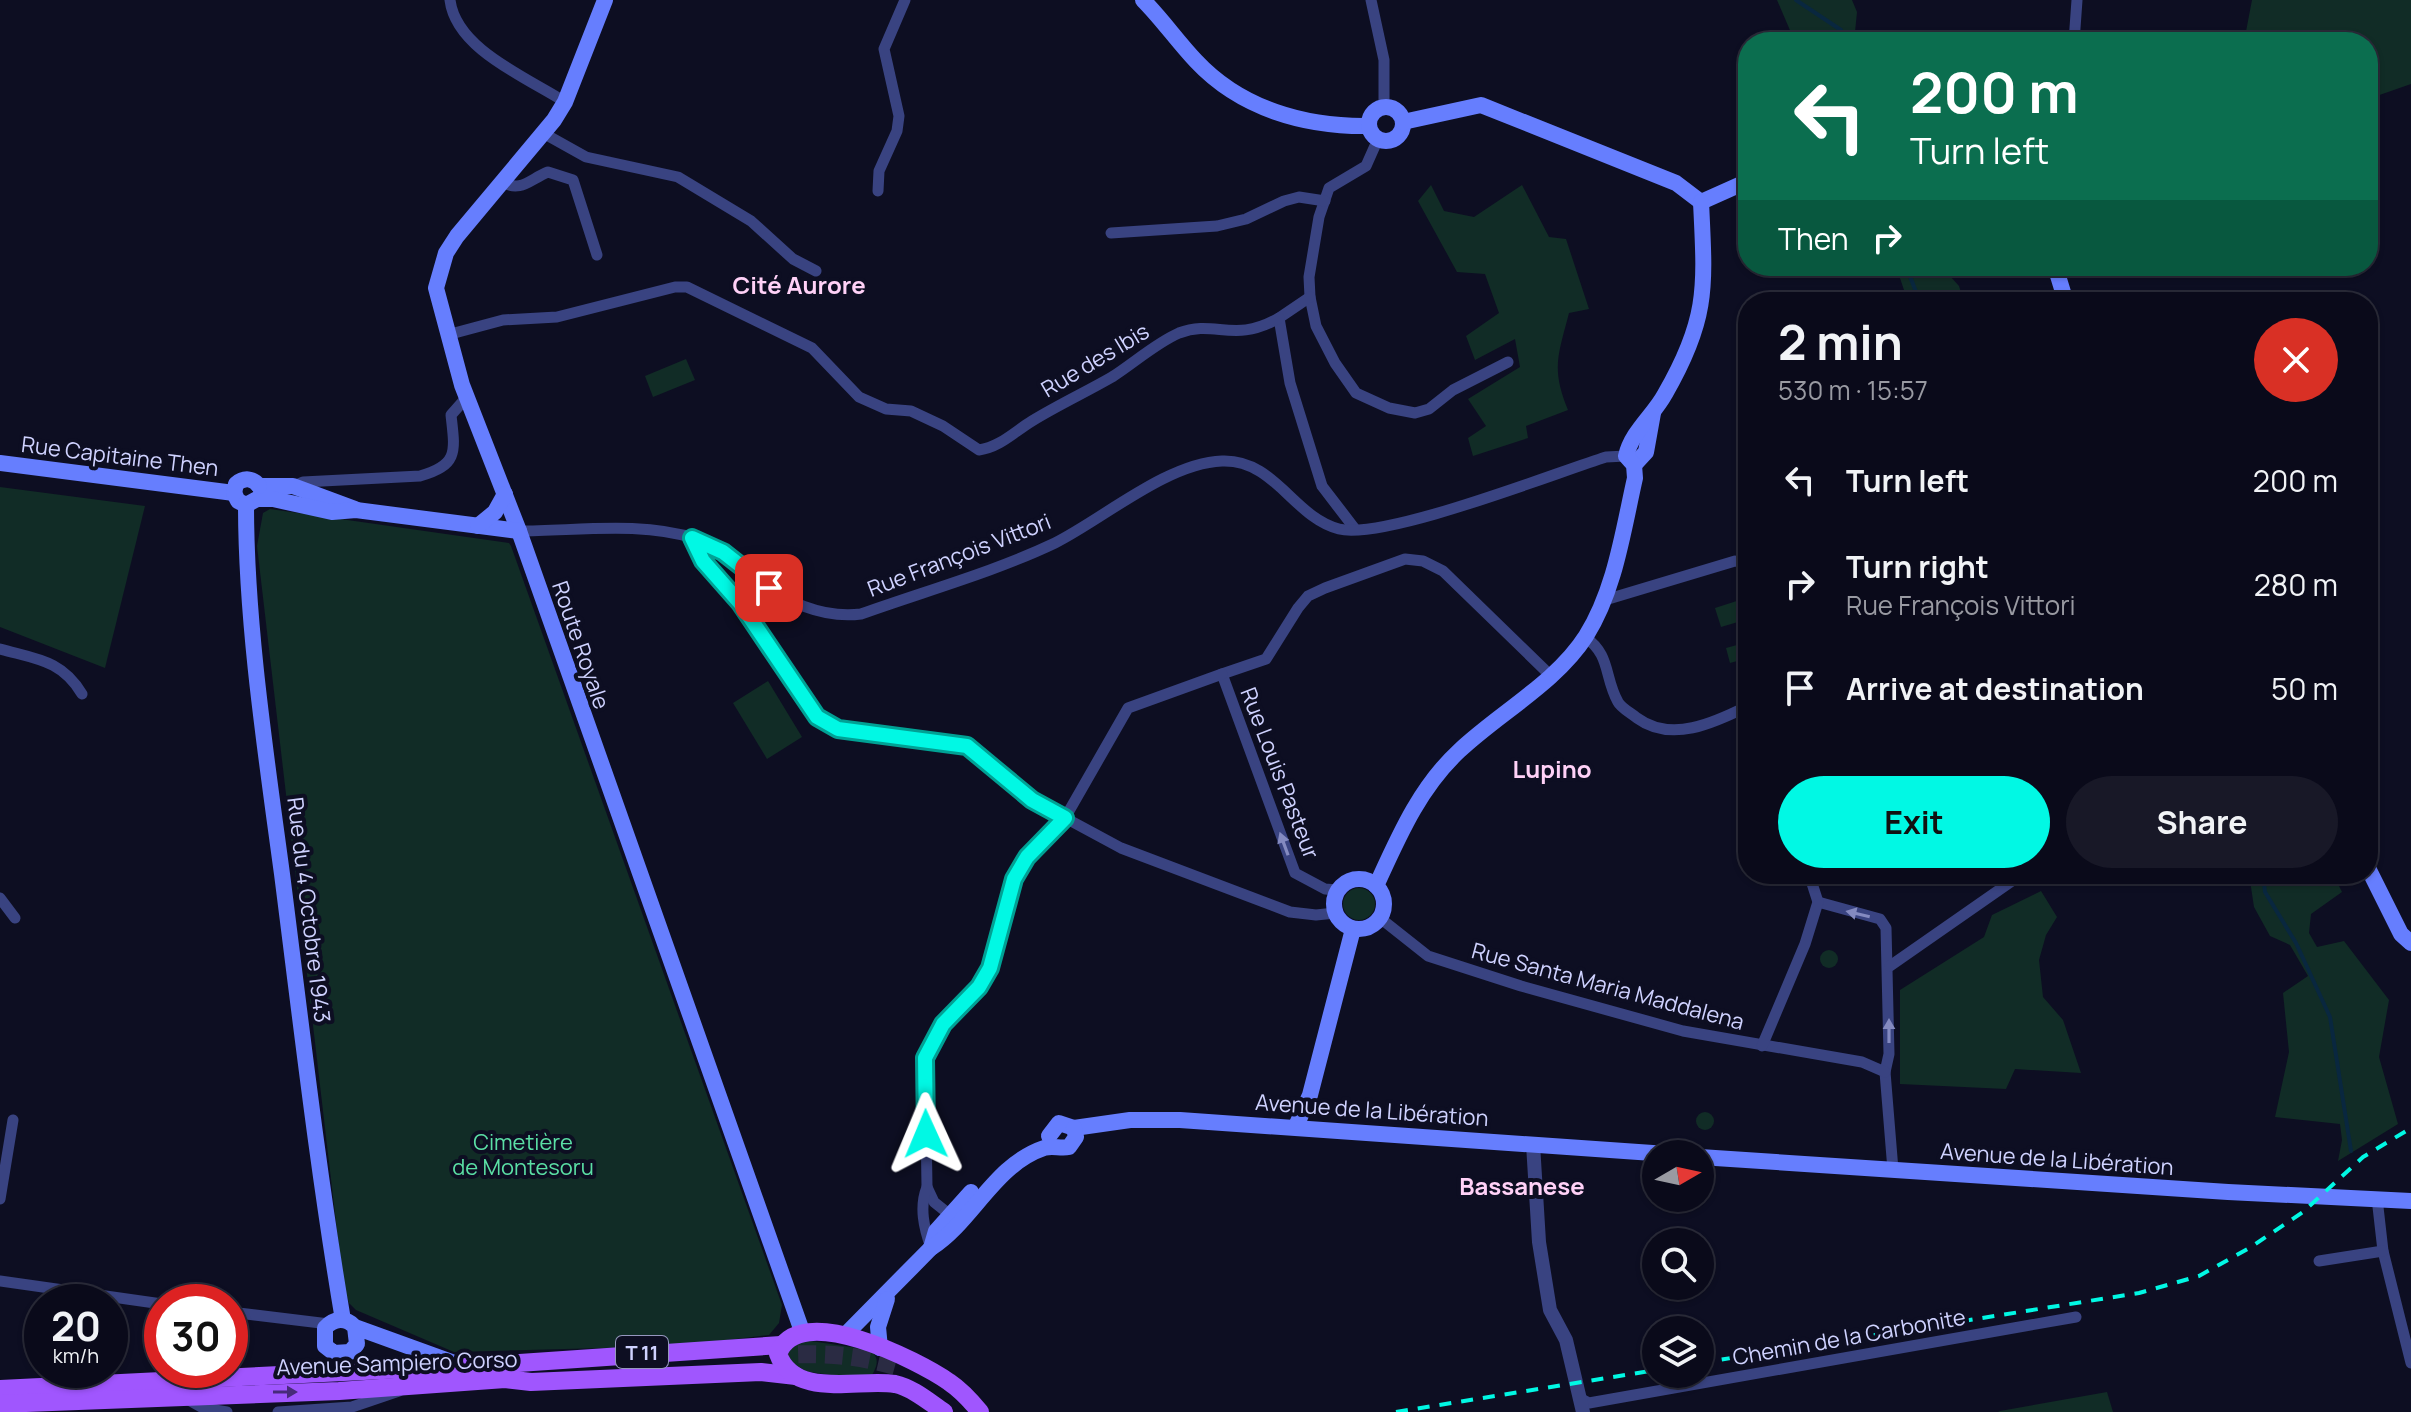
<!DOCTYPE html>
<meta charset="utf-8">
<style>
body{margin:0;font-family:Manrope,sans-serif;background:#181827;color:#f1f3f6;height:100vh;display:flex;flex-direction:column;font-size:30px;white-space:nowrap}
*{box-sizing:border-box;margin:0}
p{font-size:26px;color:#999aa2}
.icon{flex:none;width:44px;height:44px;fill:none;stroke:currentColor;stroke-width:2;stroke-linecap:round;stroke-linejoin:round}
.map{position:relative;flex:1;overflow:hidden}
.sheet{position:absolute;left:1738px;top:292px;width:640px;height:592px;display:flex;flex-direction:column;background:#0a0a1a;border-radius:32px;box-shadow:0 2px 6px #0004,0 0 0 2px #2a2b39}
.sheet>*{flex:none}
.hud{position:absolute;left:1738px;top:32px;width:640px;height:244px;border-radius:32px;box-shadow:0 2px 6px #0004,0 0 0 2px #2a2b39;background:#0b6e4f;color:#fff;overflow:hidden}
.needle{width:52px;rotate:81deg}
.buttons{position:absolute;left:1642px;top:1140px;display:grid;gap:16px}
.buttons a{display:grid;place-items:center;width:72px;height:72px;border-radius:50%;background:#0a0a1a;box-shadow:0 2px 6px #0004,0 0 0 2px #2a2b39;font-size:40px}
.speed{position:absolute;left:24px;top:1284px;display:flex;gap:16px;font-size:40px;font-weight:700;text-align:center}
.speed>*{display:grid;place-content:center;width:104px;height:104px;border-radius:50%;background:#0a0a1a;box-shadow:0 2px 6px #0004,0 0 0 2px #2a2b39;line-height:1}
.speed small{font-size:20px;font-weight:400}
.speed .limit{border:12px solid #d22;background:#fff;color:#111}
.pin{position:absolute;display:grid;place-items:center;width:68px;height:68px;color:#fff;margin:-34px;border-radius:16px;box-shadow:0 4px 12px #0006}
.me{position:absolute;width:88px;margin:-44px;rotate:359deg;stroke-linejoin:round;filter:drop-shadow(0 0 6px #0008)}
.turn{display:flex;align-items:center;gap:28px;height:168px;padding:0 40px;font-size:36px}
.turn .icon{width:104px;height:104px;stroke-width:2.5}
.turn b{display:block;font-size:56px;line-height:68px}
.then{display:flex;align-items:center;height:76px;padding:0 40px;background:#0003;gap:16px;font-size:30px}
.round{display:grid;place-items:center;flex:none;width:84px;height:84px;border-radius:42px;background:#181827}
.summary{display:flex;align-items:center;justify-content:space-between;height:136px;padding:0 40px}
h1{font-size:48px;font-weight:700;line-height:60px}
.button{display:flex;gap:16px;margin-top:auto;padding:16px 40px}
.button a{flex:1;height:92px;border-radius:48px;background:#01f8e4;color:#111;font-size:32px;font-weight:700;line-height:92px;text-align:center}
.button a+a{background:#181827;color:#f1f3f6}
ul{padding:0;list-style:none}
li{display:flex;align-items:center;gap:24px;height:104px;padding:0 40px}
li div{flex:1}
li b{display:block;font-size:30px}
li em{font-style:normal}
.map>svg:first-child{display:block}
</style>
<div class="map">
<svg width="2411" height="1412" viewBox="0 0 2411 1412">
<rect width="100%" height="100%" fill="#0d0e22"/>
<!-- green -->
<g fill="#112c26">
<path d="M1777,0H1852L1857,12L1854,42H1795Z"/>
<path d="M2252,0H2411V84L2368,99V42H2244Z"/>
<path d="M1431,185L1444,211L1474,217L1522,185L1549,237L1566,239L1589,309L1569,313C1558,356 1551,368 1568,410L1526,426L1528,438L1473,456L1468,438L1486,426L1468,399L1520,367L1515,339L1475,360L1466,336L1499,313L1485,274L1457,272L1418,201Z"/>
<path d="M1896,266H1941L1959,286L1964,302H1908Z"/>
<path d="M686,359L695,380L653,397L645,376Z"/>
<path d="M0,487L145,506L105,668L0,627Z"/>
<path d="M270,509L509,543L511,546L782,1305L779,1323L769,1335L680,1346L454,1352L356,1310L349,1303L343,1282L257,546L263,513Z"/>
<path d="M1746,598L1748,619L1721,627L1715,608Z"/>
<path d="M1748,642V658L1730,663L1726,648Z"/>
<path d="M768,681L802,737L767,759L733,703Z"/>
<path d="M2249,874H2333L2342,892L2311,914L2309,933L2317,947L2344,941L2389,1000L2379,1057L2398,1124L2338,1161L2342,1140L2340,1124L2275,1117L2289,1052L2283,993L2308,976L2290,945L2270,936L2254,907Z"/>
<circle cx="1359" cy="904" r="16"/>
<path d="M2041,891L2057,917L2046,935L2039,960L2043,997L2063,1020L2081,1073L2015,1069L2006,1089L1900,1084V990L1984,937L1992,915Z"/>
<circle cx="1829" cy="959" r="9"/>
<circle cx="1705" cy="1121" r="9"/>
<path d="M804,1340L871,1350C879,1359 878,1364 872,1375L861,1379L795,1370L788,1356L789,1350Z"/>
<path d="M2107,1392L2113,1412H1998L2000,1411Z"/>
</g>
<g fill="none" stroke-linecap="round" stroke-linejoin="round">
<!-- stream -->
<g stroke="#09273f" stroke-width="4">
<path d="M1796,0L1841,30L1843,42"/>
<path d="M1906,266L1920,302"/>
<path d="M2263,874L2265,892L2296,943L2330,1017L2351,1151"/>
</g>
<!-- primary-tunnel -->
<path stroke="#2a2b43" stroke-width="18" stroke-dasharray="18 9" stroke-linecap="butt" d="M771,1356C816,1352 852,1354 895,1366"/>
<!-- minor -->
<g stroke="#394381" stroke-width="11">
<path d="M450,0C456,49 526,77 565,102"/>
<path d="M1371,0L1384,60V108"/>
<path d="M2074,42L2077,0"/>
<path d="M543,133L586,157L678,177L751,221L793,259L816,271"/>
<path d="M1378,139L1366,166L1329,188L1319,217L1309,277L1310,297L1316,326L1335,363L1356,393L1389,408L1415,413L1429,409L1453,390L1508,362"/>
<path d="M502,182C521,193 530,179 548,172L573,180L597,255"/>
<path d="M878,191L879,171L897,131L899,116L884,49L905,0"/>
<path d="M1111,233L1217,226L1246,219L1284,201L1299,197L1325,201"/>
<path d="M1310,297L1279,318L1290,383L1322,486L1355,529"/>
<path d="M447,335L503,320L557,317L675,287H687L812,348L859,397L886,409L911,411L943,426L979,450C1000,447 1014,432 1032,421C1058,405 1086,392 1112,377C1134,363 1156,343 1179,333C1215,319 1234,344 1279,318"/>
<path d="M294,486L303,482L420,476C459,465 455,451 451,415L466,398"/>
<path d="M519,531C578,531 640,521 697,539C719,546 735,563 753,577C783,601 823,619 861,614C925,591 994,572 1055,543C1103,519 1167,463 1222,461C1275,459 1293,517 1339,529C1385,540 1552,474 1606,457L1626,456"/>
<path d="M692,538L703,561L740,603L810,710L838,729L967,746L1032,800L1121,848L1290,912L1316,915L1335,913"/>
<path d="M1605,600L1735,561L1748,564"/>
<path d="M1585,637C1611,655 1604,677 1618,702C1621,708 1631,713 1637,718C1671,743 1714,723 1748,706"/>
<path d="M0,649C36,659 62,660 82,694"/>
<path d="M1338,890L1325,889L1295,873L1222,674L1266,659L1298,608L1308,596L1325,588L1405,559L1423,561L1443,571L1550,675"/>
<path d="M0,898L15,918"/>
<path d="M1818,902L1880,919L1886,928L1889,1054L1885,1072L1893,1170"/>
<path d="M1380,918L1428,956L1521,986L1683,1031L1862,1062L1885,1072"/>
<path d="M1890,966L2022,874"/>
<path d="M1762,1046L1805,944L1818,902L1809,874"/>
<path d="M927,1187L934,1202L949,1214"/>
<path d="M2377,1198L2383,1251L2411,1363"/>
<path d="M0,1199L13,1120"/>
<path d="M931,1248C924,1228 919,1207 927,1187L925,1058L943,1024L979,987L990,968L1014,879L1027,857L1065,818L1128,708L1222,674"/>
<path d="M2319,1261L2383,1251"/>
<path d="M0,1281L162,1304"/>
<path d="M230,1312L329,1324"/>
<path d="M187,1399L203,1408L227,1412"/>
<path d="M1581,1399L1589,1403L2076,1317"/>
<path d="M278,1412L352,1407L399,1391"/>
</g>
<!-- tertiary -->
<path stroke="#394381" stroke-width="14" d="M1533,1144L1539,1242L1550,1310L1566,1340L1583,1412"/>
<!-- secondary -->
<g stroke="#667efe" stroke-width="16">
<path d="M605,0L565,102L554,120L457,236L446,253L436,288L462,385L519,531L803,1334"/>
<path d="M1143,0C1162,19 1177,41 1196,61C1241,109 1305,127 1369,126"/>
<circle cx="1386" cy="124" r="17"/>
<path d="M1403,122L1481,105L1676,183L1701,202"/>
<path d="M1701,202L1748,181"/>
<path d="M2055,266L2066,302"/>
<path d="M0,463L234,493"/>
<path d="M1634,465L1646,452L1653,413"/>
<path d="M259,486H293L355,509"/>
<path d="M234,493L238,501L246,505L257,499H273L332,512L356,510L519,531"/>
<path d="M234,493L236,484C244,477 253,478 259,486"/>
<path d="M246,505C246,624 266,755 282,874C301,1023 318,1172 343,1320"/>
<path d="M478,526L495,512L505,494"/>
<path d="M2368,868L2401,934L2411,943"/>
<circle cx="1359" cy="904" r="25"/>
<path d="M1376,886C1398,838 1419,788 1459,751C1499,713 1556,683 1586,636C1615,590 1623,531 1635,478L1634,465L1626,456C1632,431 1653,416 1665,394C1709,318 1705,286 1701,202"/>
<path d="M1296,1126L1310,1095L1353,929"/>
<path d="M1074,1128L1130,1120H1180L1667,1154"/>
<path d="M1049,1136L1059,1123L1074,1128"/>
<path d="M1700,1157L2228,1192L2411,1201"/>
<path d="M931,1248L936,1231L971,1192"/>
<path d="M355,1327L357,1344L350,1352L334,1353L325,1346V1328C334,1318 346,1317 355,1327L460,1365"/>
<path d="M846,1334L931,1248C973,1221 994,1165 1044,1148C1053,1145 1060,1149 1069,1147L1076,1137L1074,1128"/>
<path d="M880,1348L878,1327L887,1299"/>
</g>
<!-- primary -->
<g stroke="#a056fe" stroke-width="18">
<path d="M0,1389L503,1364L781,1345"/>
<path d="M0,1404L339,1391L505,1379L531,1382L761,1372L796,1376"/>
<path d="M944,1412C929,1402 913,1388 895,1384C859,1378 795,1400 778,1354C798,1299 919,1361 949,1382C961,1390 971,1401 980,1412"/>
</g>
<!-- rail -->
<g stroke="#01f8e4" stroke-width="4" stroke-dasharray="12 10" stroke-linecap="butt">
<path d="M1700,1363L2139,1293L2199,1276L2251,1247L2303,1212L2363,1157L2411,1128"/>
<path d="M1396,1412L1656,1370"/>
</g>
</g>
<!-- one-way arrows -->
<defs><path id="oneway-solid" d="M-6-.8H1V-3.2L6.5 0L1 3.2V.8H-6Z" transform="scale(2)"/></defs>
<g fill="#848ac0">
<use href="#oneway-solid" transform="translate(1284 844) rotate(-110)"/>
<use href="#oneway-solid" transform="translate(1858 914) rotate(-167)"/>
<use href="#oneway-solid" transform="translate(1889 1031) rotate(-90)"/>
</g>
<use fill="#482b7a" href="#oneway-solid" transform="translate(285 1392)"/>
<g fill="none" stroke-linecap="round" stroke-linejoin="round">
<defs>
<path id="route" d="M769,588L723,552L692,538L703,561L740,603L817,717L838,729L967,746L1032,800L1065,818L1027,857L1014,879L990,968L979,987L943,1024L925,1058L926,1134"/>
</defs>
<!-- route casing -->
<use href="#route" stroke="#01a194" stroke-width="20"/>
<!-- route -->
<use href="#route" stroke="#01f8e4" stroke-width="14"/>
</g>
<g text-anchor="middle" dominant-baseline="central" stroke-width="8" stroke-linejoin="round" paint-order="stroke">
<!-- shield labels -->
<rect fill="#0d0e22" stroke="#9597bd" stroke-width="2" x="616" y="1336" width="52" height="32" rx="6"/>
<g font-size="20" font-weight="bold" fill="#cfd2ff">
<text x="642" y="1352">T 11</text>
</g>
<!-- street labels -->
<g font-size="22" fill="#cfd2ff" stroke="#0d0e22">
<text transform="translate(1095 360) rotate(-31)">Rue des Ibis</text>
<text transform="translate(120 456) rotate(7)">Rue Capitaine Then</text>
<text transform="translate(959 555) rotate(-21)">Rue François Vittori</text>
<text transform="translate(581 645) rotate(71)">Route Royale</text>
<text transform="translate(1280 773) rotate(69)">Rue Louis Pasteur</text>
<text transform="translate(309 910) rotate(83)">Rue du 4 Octobre 1943</text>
<text transform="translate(1608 986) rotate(15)">Rue Santa Maria Maddalena</text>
<text transform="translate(1372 1110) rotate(4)">Avenue de la Libération</text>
<text transform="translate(2057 1159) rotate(4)">Avenue de la Libération</text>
<text transform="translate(1849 1337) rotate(-10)">Chemin de la Carbonite</text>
<text transform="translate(397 1363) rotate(-2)">Avenue Sampiero Corso</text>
</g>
<!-- park labels -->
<g font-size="22" fill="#5bdfa5" stroke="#0d0e22">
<text x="523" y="1142">Cimetière<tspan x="523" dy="25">de Montesoru</tspan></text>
</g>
<!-- neighbourhood labels -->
<g font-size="24" font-weight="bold" fill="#ffd1f7" stroke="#0d0e22">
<text x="799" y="284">Cité Aurore</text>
<text x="1552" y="768">Lupino</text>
<text x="1522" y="1185">Bassanese</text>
</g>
</g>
</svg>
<div class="buttons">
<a><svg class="needle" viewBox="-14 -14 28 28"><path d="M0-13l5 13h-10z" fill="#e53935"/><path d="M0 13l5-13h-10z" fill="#999aa2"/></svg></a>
<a><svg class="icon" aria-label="search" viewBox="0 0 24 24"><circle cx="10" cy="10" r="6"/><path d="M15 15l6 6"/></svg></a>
<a><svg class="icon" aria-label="layers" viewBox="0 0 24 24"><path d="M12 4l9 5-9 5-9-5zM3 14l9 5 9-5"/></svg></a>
</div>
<div class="speed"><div>20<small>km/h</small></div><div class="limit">30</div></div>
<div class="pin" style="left:769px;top:588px;background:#d93025"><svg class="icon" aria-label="arrive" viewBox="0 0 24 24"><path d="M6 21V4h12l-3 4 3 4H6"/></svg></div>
<svg class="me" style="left:926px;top:1134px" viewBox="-20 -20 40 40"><path d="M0-17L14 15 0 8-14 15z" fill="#01f8e4" stroke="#fff" stroke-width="4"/></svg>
<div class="hud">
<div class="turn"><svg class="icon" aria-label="left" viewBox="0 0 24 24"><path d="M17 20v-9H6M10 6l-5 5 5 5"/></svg><div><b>200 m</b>Turn left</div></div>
<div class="then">Then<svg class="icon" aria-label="right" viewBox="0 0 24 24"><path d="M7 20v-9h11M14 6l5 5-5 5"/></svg></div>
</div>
<section class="sheet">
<div class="summary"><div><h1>2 min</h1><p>530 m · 15:57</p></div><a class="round" style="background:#d93025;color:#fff"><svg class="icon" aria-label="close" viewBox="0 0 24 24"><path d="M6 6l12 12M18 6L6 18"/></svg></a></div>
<ul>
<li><svg class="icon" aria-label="left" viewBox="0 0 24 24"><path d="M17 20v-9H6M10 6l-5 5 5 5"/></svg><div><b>Turn left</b></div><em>200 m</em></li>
<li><svg class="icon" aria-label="right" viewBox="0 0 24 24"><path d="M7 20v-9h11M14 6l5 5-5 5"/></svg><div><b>Turn right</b><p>Rue François Vittori</p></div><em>280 m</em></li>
<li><svg class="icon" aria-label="arrive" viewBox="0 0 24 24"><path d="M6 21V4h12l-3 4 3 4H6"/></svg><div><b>Arrive at destination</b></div><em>50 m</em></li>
</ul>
<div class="button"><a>Exit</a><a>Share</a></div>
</section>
</div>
